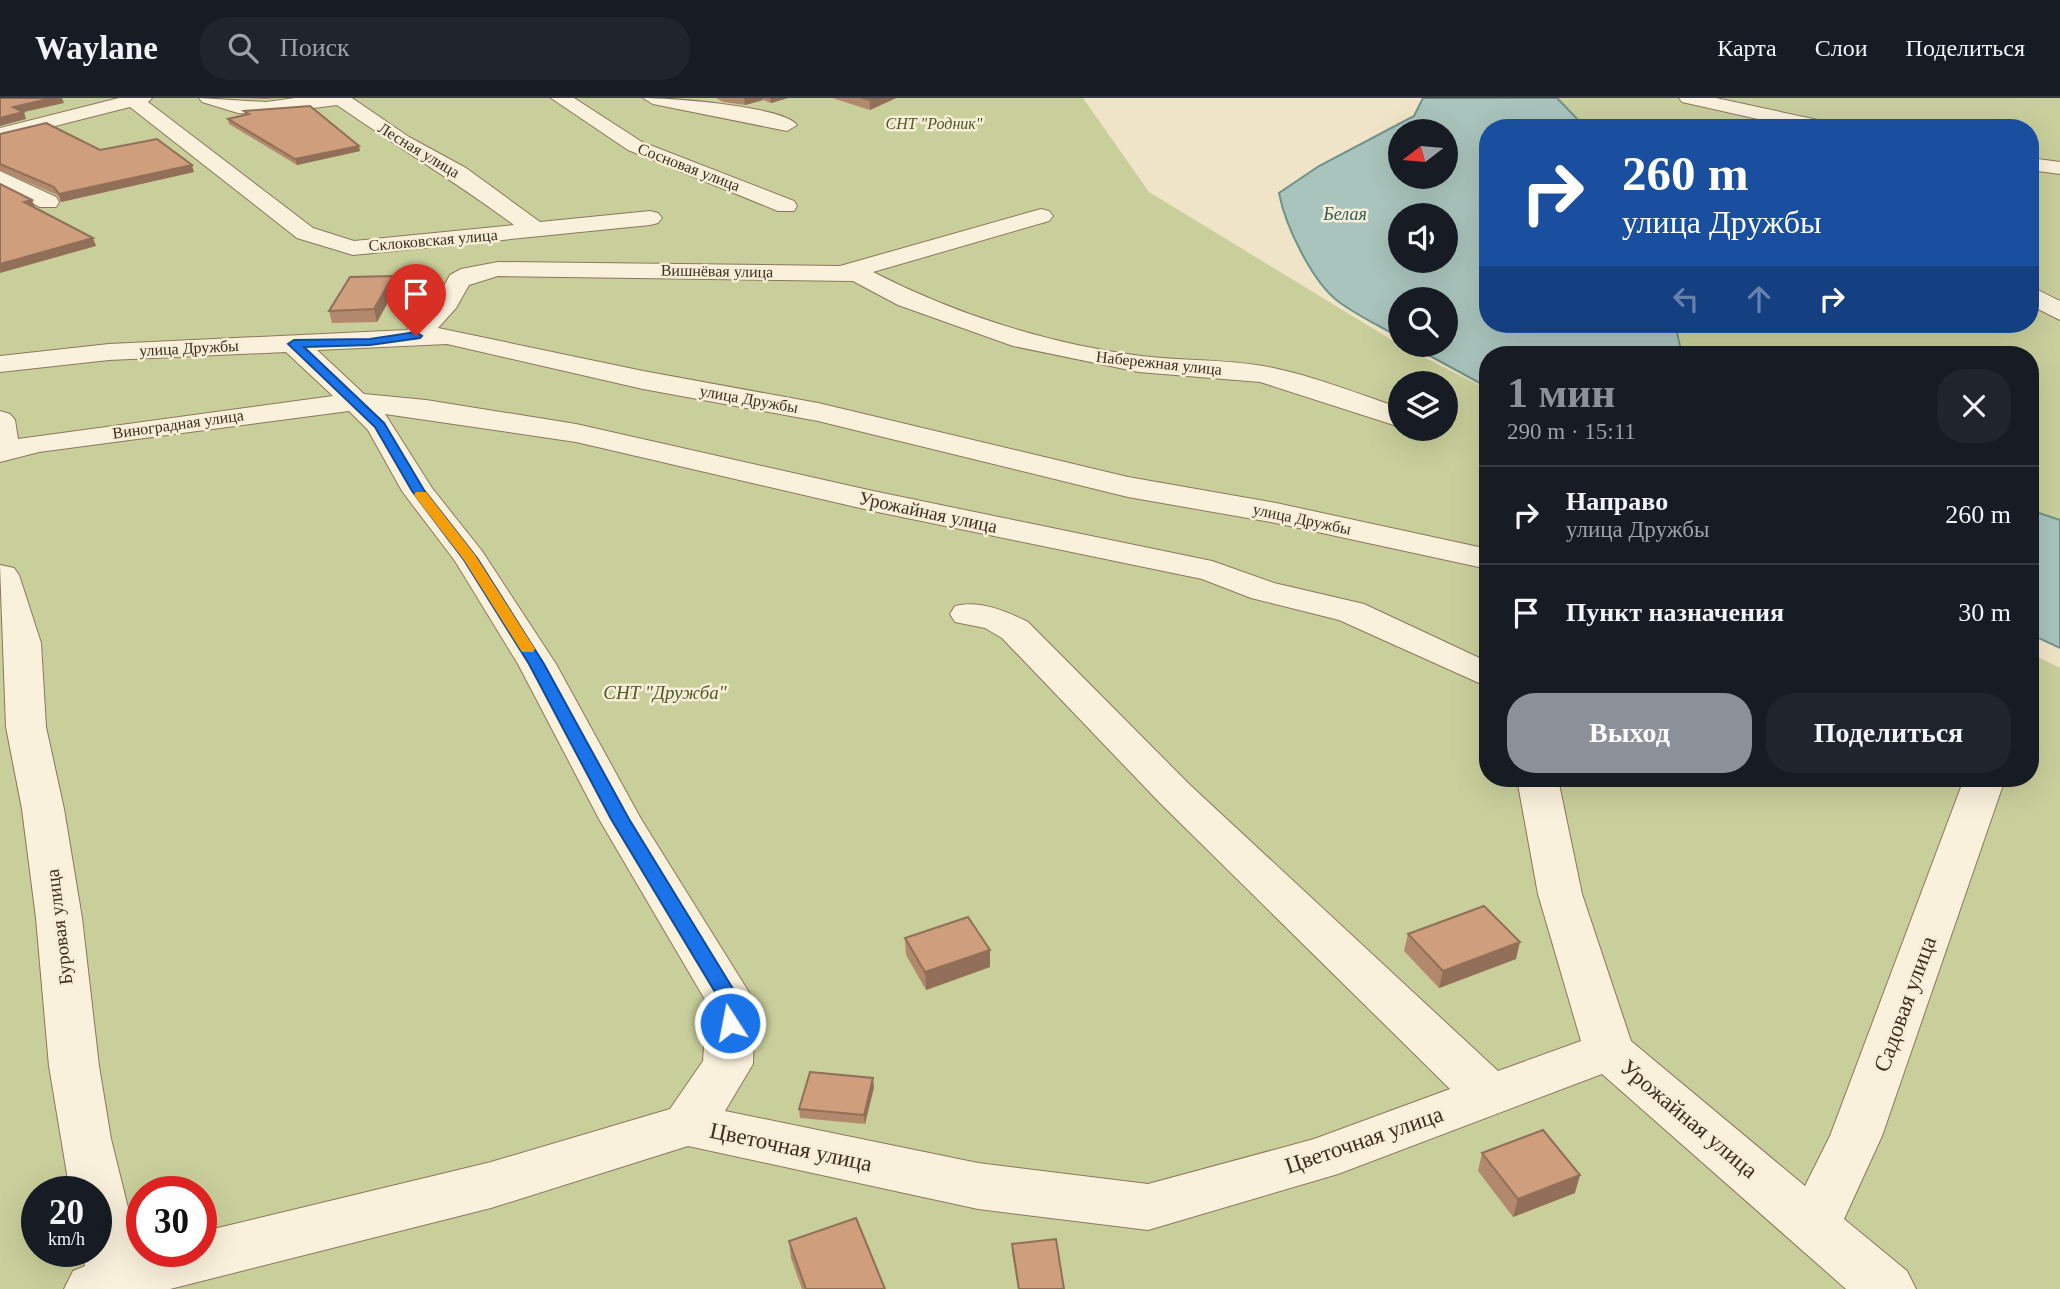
<!DOCTYPE html>
<html lang="ru">
<meta charset="utf-8">
<style>
body{margin:0;font-family:"Times New Roman",serif;background:#20242c;color:#f1f3f6;height:100vh;display:flex;flex-direction:column;font-size:26px;white-space:nowrap}
*{box-sizing:border-box;margin:0}
p{font-size:23px;color:#9ea1a6}
.icon{flex:none;width:38px;height:38px;fill:none;stroke:currentColor;stroke-width:2;stroke-linecap:round;stroke-linejoin:round}
.map{position:relative;flex:1;overflow:hidden}
.details{position:absolute;left:1479px;top:248px;width:560px;height:441px;display:flex;flex-direction:column;background:#171b24;border-radius:28px;box-shadow:0 7px 28px #0002}
.details>*{flex:none}
.banner{position:absolute;left:1479px;top:21px;width:560px;height:214px;border-radius:28px;box-shadow:0 7px 28px #0002;background:#1a4fa0;color:#fff;overflow:hidden}
.needle{width:46px;rotate:254deg}
.buttons{position:absolute;left:1388px;top:21px;display:grid;gap:14px}
.buttons a{display:grid;place-items:center;width:70px;height:70px;border-radius:50%;background:#171b24;box-shadow:0 7px 28px #0002;font-size:35px}
.speed{position:absolute;left:21px;top:1078px;display:flex;gap:14px;font-size:35px;font-weight:700;text-align:center}
.speed>*{display:grid;place-content:center;width:91px;height:91px;border-radius:50%;background:#171b24;box-shadow:0 7px 28px #0002;line-height:1}
.speed small{font-size:18px;font-weight:400}
.speed .limit{border:10px solid #d22;background:#fff;color:#111}
.pin{position:absolute;display:grid;place-items:center;width:60px;height:60px;color:#fff;margin:-72px -30px;border-radius:50% 50% 50% 0;rotate:-45deg;box-shadow:0 0 7px #0007}
.pin .icon{rotate:45deg}
.me{position:absolute;width:77px;margin:-38px;rotate:349deg;stroke-linejoin:round;filter:drop-shadow(0 0 5px #0008)}
.turn{display:flex;align-items:center;gap:24px;height:147px;padding:0 28px;font-size:32px}
.turn .icon{width:91px;height:91px;stroke-width:2.5}
.turn b{display:block;font-size:49px;line-height:60px}
.lanes{display:flex;align-items:center;height:66px;padding:0 28px;background:#0003;justify-content:center;gap:35px;direction:ltr}
.lanes .off{opacity:.35}
.round{display:grid;place-items:center;flex:none;width:74px;height:74px;border-radius:28px;background:#20242c}
.head{display:flex;align-items:center;justify-content:space-between;height:119px;padding:0 28px}
h1{font-size:42px;font-weight:700;line-height:52px;color:#8c9099}
.primary-button{display:flex;gap:14px;margin-top:auto;padding:14px 28px}
.primary-button a{flex:1;height:80px;border-radius:28px;background:#8c9099;color:#fff;font-size:28px;font-weight:700;line-height:80px;text-align:center}
.primary-button a+a{background:#20242c;color:#f1f3f6}
ul{padding:0;list-style:none}
li{display:flex;align-items:center;gap:21px;height:98px;padding:0 28px;border-top:2px solid #363941}
li div{flex:1}
li b{display:block;font-size:26px}
li em{font-style:normal}
header{display:flex;align-items:center;gap:42px;box-sizing:border-box;height:98px;padding:0 35px;background:#171b24;border-bottom:2px solid #363941}
header strong{font-size:33px}
nav{display:flex;gap:38px;margin-inline-start:auto;font-size:24px}
.search{width:490px;height:63px;background:#20242c;display:flex;align-items:center;gap:18px;box-sizing:border-box;padding:0 24px;border-radius:28px;color:#9ea1a6;font-size:26px}
.map>svg:first-child{display:block}
</style>
<header>
<strong>Waylane</strong>
<div class="search"><svg class="icon" aria-label="search" viewBox="0 0 24 24"><circle cx="10" cy="10" r="6"/><path d="M15 15l6 6"/></svg>Поиск</div>
<nav><a>Карта</a><a>Слои</a><a>Поделиться</a></nav>
</header>
<div class="map">
<svg width="2060" height="1191" viewBox="0 0 2060 1191">
<rect width="100%" height="100%" fill="#f0e4c8"/>
<!-- green -->
<g fill="#c9cf9b" fill-rule="evenodd">
<path d="M0,0H1083L1149,94L1400,247L1487,291L1488,681H2030V555L2060,570V1191H0ZM1400,285H1446V331H1400ZM37,1094H96V1153H37ZM142,1094H201V1153H142Z"/>
<path d="M1557,0H2060V422L2030,412V257H1682L1675,226H2030V30H1586Z"/>
</g>
<!-- water -->
<g fill="#a9c4bc" stroke="#6f938a" stroke-width="2" fill-rule="evenodd">
<path d="M1423,0H1557L1586,30H1488V226H1675L1682,257H1488L1487,289L1410,247H1446V201H1400V240C1380,228 1358,218 1339,204C1312,184 1285,127 1279,95L1319,68L1414,18ZM1400,33H1446V79H1400ZM1400,117H1446V163H1400Z"/>
<path d="M2030,412L2060,422V550L2030,536Z"/>
</g>
<g fill="none" stroke-linecap="round" stroke-linejoin="round">
<defs>
<g id="minor">
<path d="M119,0H152L148,4L313,130L354,143L514,127C456,84 396,48 337,7L266,16L238,15L202,4L199,0L266,4L295,0H352L409,39L466,70L540,124L650,113L658,115L662,120L658,125L650,127L353,157L297,140L130,9L0,42V30Z"/>
<path d="M551,0H574L642,44L794,103L797,108L794,113H778L628,52Z"/>
<path d="M643,0C670,0 783,8 797,27L787,33L653,6Z"/>
<path d="M1679,0H1716L1827,24L1837,30H1798L1682,4Z"/>
<path d="M2030,60L2060,64V76L2030,72Z"/>
<path d="M0,73L56,99L59,104L56,109H40L0,89Z"/>
<path d="M1041,111L1049,113L1053,118L1049,123L873,174C954,216 1049,246 1141,258C1181,263 1223,261 1263,268C1309,276 1355,295 1400,310V329L1260,284L1139,274L1013,248L898,207L853,183L498,178L469,187L456,210L438,230L643,273L818,305L1128,379L1276,405L1488,451V471L1276,425L1128,399L818,323L643,291L447,246L317,252L364,296L426,302L576,326L873,393L1212,463L1274,485L1364,506L1488,564V589L1339,522L1251,500L1202,481L873,413L576,344L385,316L432,390L482,453L556,566L641,721L755,904L753,966L725,1013L978,1065L1148,1086L1314,1041L1450,991L1160,705L1002,540L985,530L955,524L950,516L955,508C980,502 1006,513 1028,524L1190,687L1498,973L1581,943L1538,796L1517,681H1558L1582,796L1631,943L1805,1088L1830,1038L1964,681H2005L1882,1038L1844,1121L1907,1173L1916,1191H1846L1602,976L1338,1076L1148,1132L978,1111L688,1048L491,1110L170,1191H64L73,1173L85,1168L82,1153H96V1094H70L49,968L36,820L22,711L6,629L0,467L14,470L19,477L41,545L46,629L64,711L82,820L99,968L111,1041L138,1150L142,1149V1153H201V1134L491,1064L670,1011L703,963L707,905L599,721L518,566L455,463L402,393L368,332L349,313L39,354L0,364V313L10,316L15,322L18,341L333,298L286,254L109,262L0,274V258L109,246L407,232L436,202L450,177L461,171L498,164L840,168Z"/>
<path d="M2030,188L2060,203V222L2030,207Z"/>
</g>
</defs>
<!-- minor casing -->
<use href="#minor" stroke="#8d765c" stroke-width="2"/>
<!-- minor -->
<use href="#minor" fill="#faf1dc" fill-rule="evenodd"/>
</g>
<!-- wall -->
<g fill="#b2896c">
<path d="M243,0H276L266,1Z"/>
<path d="M716,0H788L771,5L763,2L745,7L723,4Z"/>
<path d="M832,0H896L870,12Z"/>
<path d="M244,13L360,53L297,67L229,26L228,21L245,17Z"/>
<path d="M0,36L100,52L194,74L61,104L57,97L0,72Z"/>
<path d="M396,190L377,224L332,225L329,213Z"/>
<path d="M1408,836L1516,861L1439,890L1404,853Z"/>
<path d="M905,840L990,852V869L926,892L906,857Z"/>
<path d="M874,989L865,1026L800,1020L799,1011Z"/>
<path d="M1482,1055L1575,1095L1513,1119L1478,1073Z"/>
<path d="M789,1143L885,1191H802L791,1160Z"/>
<path d="M1012,1146L1064,1191H1018L1012,1155Z"/>
</g>
<!-- shaded-wall -->
<g fill="#916f58">
<path d="M52,0H62L64,5L24,14L26,21L0,28V20L13,9Z"/>
<path d="M744,0H763V2L745,7Z"/>
<path d="M770,0H788L771,5Z"/>
<path d="M875,0H896L870,12V2Z"/>
<path d="M359,48L360,53L297,67L295,61Z"/>
<path d="M192,67L194,74L61,104L59,96Z"/>
<path d="M32,102L35,109L24,104Z"/>
<path d="M93,140L96,148L0,175V166Z"/>
<path d="M393,178L396,190L377,224L374,211Z"/>
<path d="M1520,844L1516,861L1439,890L1443,873Z"/>
<path d="M990,852V869L926,892L925,874Z"/>
<path d="M873,980L874,989L865,1026L864,1017Z"/>
<path d="M1580,1077L1575,1095L1513,1119L1518,1101Z"/>
</g>
<!-- building -->
<g fill="#cf9f7d" stroke="#916f58" stroke-width="2">
<path d="M0,0H52L13,9L23,14L0,20Z"/>
<path d="M862,0H875L870,2Z"/>
<path d="M310,8L359,48L295,61L228,21L249,16L244,13Z"/>
<path d="M46,25L100,52L157,41L192,67L59,96L54,89L0,66V36Z"/>
<path d="M0,86L32,102L24,104L93,140L0,166Z"/>
<path d="M393,178L374,211L329,213L350,179Z"/>
<path d="M1484,808L1520,844L1443,873L1408,836Z"/>
<path d="M968,819L990,852L925,874L905,840Z"/>
<path d="M810,974L873,980L864,1017L799,1011Z"/>
<path d="M1543,1032L1580,1077L1518,1101L1482,1055Z"/>
<path d="M856,1120L885,1191H806L789,1143Z"/>
<path d="M1056,1141L1064,1191H1019L1012,1146Z"/>
</g>
<!-- route -->
<path fill="#1a73e8" stroke="#114b97" stroke-width="2" d="M416,234L422,238L420,240L370,247L304,249L384,325L424,392L477,460L544,566L629,721L741,904L737,930H723L720,925L721,904L611,721L529,566L464,462L412,393L375,329L288,246L294,242L370,241Z"/>
<!-- slow -->
<path fill="#f59e0b" d="M416,394H426L475,457L535,551L533,554H522L464,462L414,397Z"/>
<g text-anchor="middle" dominant-baseline="central" stroke-width="5" stroke-linejoin="round" paint-order="stroke">
<!-- far-park labels -->
<g font-size="16" font-style="italic" fill="#4d5a26" stroke="#f7eed8">
<text x="934" y="25">СНТ "Родник"</text>
</g>
<!-- far-street labels -->
<g font-size="16" fill="#3d2e20" stroke="#f7eed8">
<text transform="translate(419 52) rotate(31)">Лесная улица</text>
<text transform="translate(689 69) rotate(21)">Сосновая улица</text>
<text transform="translate(433 142) rotate(-5)">Склоковская улица</text>
<text transform="translate(717 173) rotate(1)">Вишнёвая улица</text>
<text transform="translate(189 250) rotate(-3)">улица Дружбы</text>
<text transform="translate(1159 265) rotate(6)">Набережная улица</text>
<text transform="translate(749 301) rotate(10)">улица Дружбы</text>
<text transform="translate(178 326) rotate(-8)">Виноградная улица</text>
<text transform="translate(1302 421) rotate(12)">улица Дружбы</text>
</g>
<!-- far-water labels -->
<g font-size="18" font-style="italic" fill="#2f5d5a" stroke="#f7eed8">
<text x="1345" y="116">Белая</text>
</g>
<!-- street labels -->
<g font-size="19" fill="#3d2e20" stroke="#f7eed8">
<text transform="translate(928 414) rotate(12)">Урожайная улица</text>
<text transform="translate(59 829) rotate(-97)">Буровая улица</text>
</g>
<!-- park labels -->
<g font-size="19" font-style="italic" fill="#4d5a26" stroke="#f7eed8">
<text x="665" y="594">СНТ "Дружба"</text>
</g>
<!-- near-street labels -->
<g font-size="23" fill="#3d2e20" stroke="#f7eed8">
<text transform="translate(1905 906) rotate(-70)">Садовая улица</text>
<text transform="translate(1689 1021) rotate(40)">Урожайная улица</text>
<text transform="translate(1364 1042) rotate(-19)">Цветочная улица</text>
<text transform="translate(791 1049) rotate(12)">Цветочная улица</text>
</g>
</g>
</svg>
<div class="buttons">
<a><svg class="needle" viewBox="-14 -14 28 28"><path d="M0-13l5 13h-10z" fill="#e53935"/><path d="M0 13l5-13h-10z" fill="#9ea1a6"/></svg></a>
<a><svg class="icon" aria-label="sound" viewBox="0 0 24 24"><path d="M4 9h4l5-4v14l-5-4H4zM17 9q2 3 0 6"/></svg></a>
<a><svg class="icon" aria-label="search" viewBox="0 0 24 24"><circle cx="10" cy="10" r="6"/><path d="M15 15l6 6"/></svg></a>
<a><svg class="icon" aria-label="layers" viewBox="0 0 24 24"><path d="M12 4l9 5-9 5-9-5zM3 14l9 5 9-5"/></svg></a>
</div>
<div class="speed"><div>20<small>km/h</small></div><div class="limit">30</div></div>
<div class="pin" style="left:416px;top:238px;background:#d93025"><svg class="icon" aria-label="arrive" viewBox="0 0 24 24"><path d="M6 21V4h12l-3 4 3 4H6"/></svg></div>
<svg class="me" style="left:730px;top:925px" viewBox="-20 -20 40 40"><circle r="17" fill="#1a73e8" stroke="#fff" stroke-width="3"/><path d="M0-11L8 9 0 5-8 9z" fill="#fff"/></svg>
<div class="banner">
<div class="turn"><svg class="icon" aria-label="right" viewBox="0 0 24 24"><path d="M7 20v-9h11M14 6l5 5-5 5"/></svg><div><b>260 m</b>улица Дружбы</div></div>
<div class="lanes"><svg class="icon off" aria-label="left" viewBox="0 0 24 24"><path d="M17 20v-9H6M10 6l-5 5 5 5"/></svg><svg class="icon off" aria-label="ahead" viewBox="0 0 24 24"><path d="M12 20V5M6 11l6-6 6 6"/></svg><svg class="icon" aria-label="right" viewBox="0 0 24 24"><path d="M7 20v-9h11M14 6l5 5-5 5"/></svg></div>
</div>
<section class="details">
<div class="head"><div><h1>1 мин</h1><p>290 m · 15:11</p></div><a class="round"><svg class="icon" aria-label="close" viewBox="0 0 24 24"><path d="M6 6l12 12M18 6L6 18"/></svg></a></div>
<ul>
<li><svg class="icon" aria-label="right" viewBox="0 0 24 24"><path d="M7 20v-9h11M14 6l5 5-5 5"/></svg><div><b>Направо</b><p>улица Дружбы</p></div><em>260 m</em></li>
<li><svg class="icon" aria-label="arrive" viewBox="0 0 24 24"><path d="M6 21V4h12l-3 4 3 4H6"/></svg><div><b>Пункт назначения</b></div><em>30 m</em></li>
</ul>
<div class="primary-button"><a>Выход</a><a>Поделиться</a></div>
</section>
</div>
